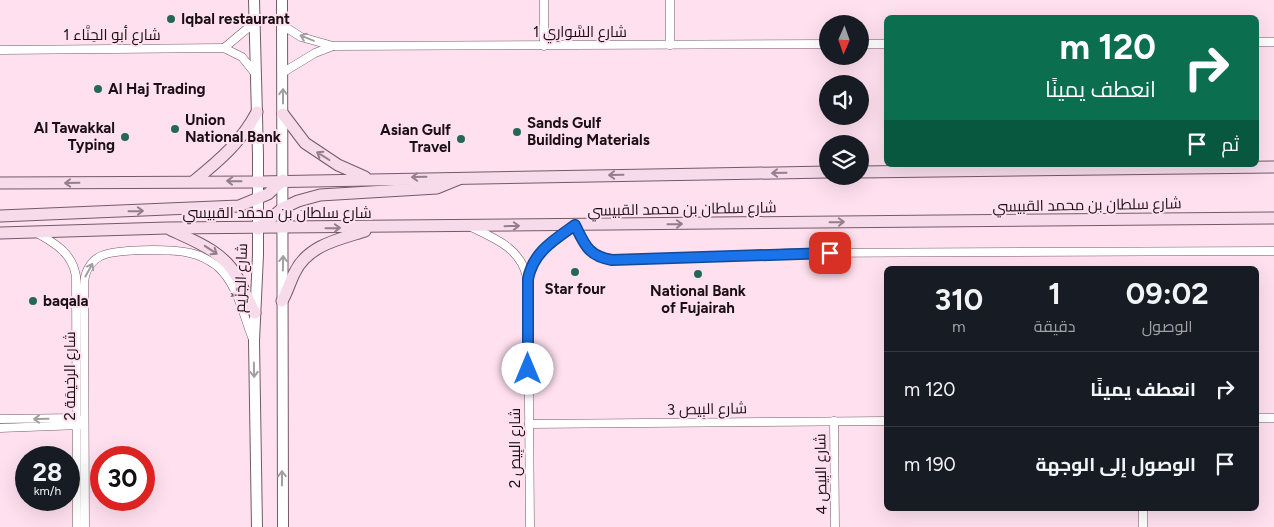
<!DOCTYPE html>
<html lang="ar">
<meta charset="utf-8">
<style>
body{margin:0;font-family:Figtree,Cairo,sans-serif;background:#242831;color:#f1f3f6;direction:rtl;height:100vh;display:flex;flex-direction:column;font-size:19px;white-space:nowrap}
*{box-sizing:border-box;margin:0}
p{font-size:16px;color:#9ea1a6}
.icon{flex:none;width:28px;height:28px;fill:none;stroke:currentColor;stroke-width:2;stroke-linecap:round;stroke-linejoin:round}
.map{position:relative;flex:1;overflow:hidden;direction:ltr}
.sheet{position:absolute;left:884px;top:266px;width:375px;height:245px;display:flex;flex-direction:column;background:#171b24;border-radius:8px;box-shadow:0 5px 20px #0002;direction:rtl}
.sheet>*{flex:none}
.guide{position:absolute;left:884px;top:15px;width:375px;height:152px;border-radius:8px;box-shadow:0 5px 20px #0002;direction:rtl;background:#0b6e4f;color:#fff;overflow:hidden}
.needle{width:32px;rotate:182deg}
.tools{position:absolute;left:819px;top:15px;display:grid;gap:10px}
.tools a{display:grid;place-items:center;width:50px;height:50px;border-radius:50%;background:#171b24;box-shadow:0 5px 20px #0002;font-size:25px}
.speed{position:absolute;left:15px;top:446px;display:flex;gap:10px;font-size:25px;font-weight:700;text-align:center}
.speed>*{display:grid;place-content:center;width:65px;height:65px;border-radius:50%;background:#171b24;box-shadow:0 5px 20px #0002;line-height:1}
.speed small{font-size:12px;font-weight:400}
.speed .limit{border:8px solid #d22;background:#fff;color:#111}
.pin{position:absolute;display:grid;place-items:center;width:42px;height:42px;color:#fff;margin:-21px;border-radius:10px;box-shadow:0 2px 8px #0006}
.me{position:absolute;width:55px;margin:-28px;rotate:0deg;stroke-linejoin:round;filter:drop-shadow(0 0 4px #0008)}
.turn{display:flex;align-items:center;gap:18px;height:105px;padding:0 20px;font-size:22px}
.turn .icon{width:65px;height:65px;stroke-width:2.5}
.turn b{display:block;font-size:35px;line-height:42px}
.then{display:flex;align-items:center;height:48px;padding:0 20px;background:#0003;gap:10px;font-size:19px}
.eta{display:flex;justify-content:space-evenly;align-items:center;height:85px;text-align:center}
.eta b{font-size:30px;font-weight:700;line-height:35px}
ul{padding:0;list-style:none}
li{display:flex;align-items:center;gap:15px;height:75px;padding:0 20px;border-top:1px solid #363941}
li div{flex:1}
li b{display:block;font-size:19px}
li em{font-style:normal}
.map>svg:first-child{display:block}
</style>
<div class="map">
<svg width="1274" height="527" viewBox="0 0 1274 527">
<rect width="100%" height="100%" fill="#ffe0ef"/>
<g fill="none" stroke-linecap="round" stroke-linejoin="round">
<defs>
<g id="minor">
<path d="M544,0V46"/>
<path d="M670,0V45"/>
<path d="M282,25L301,37L333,46L828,44"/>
<path d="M1256,42H1274"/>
<path d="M860,44H886"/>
<path d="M224,48L255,22"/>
<path d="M0,50L224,48L242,57L254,72"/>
<path d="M282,73L315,53L333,46"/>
<path d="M471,227C496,239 520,248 527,277"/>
<path d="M37,233C56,244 72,253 76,276L77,527"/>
<path d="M1256,418H1274"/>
<path d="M0,419L77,418L79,421"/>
<path d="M834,421L835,527"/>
<path d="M529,424L886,421"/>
<path d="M0,428L80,425"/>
<path d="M1143,509V527"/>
<path d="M85,527L84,286C84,274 89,263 99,257C114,248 172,249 190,253C200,255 209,260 217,266C237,283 243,314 252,337"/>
<path d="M530,527L528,279L538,254L575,225C585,245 588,256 612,260L792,253L1274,251"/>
</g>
<g id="tertiary">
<path d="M254,0L258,155V255L254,341L257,527"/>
<path d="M282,0L283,527"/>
</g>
<g id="secondary">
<path d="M283,114L305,143L338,165L365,177"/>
<path d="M860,172L1274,167"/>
<path d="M194,181C220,160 241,142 257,112"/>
<path d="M0,183L258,182L828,172"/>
<path d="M0,216L239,206L268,194L283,180"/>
<path d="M258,229L283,208L298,201L320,195L437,188L459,179"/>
<path d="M171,230C195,241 224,252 237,277C244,289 248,301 255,313"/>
<path d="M0,233L167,228L1274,218"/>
<path d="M282,301C288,291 290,281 295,272C308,245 340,239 365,231"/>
</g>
</defs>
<!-- minor casing -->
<use href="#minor" stroke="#745a67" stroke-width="9"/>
<!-- tertiary casing -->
<use href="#tertiary" stroke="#745a67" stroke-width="12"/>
<!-- secondary casing -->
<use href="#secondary" stroke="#745a67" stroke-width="13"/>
<!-- minor -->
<use href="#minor" stroke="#fff" stroke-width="8"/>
<!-- tertiary -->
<use href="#tertiary" stroke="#fff" stroke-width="10"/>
<!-- secondary -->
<use href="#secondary" stroke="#f7dbeb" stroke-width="11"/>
</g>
<!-- one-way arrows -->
<defs><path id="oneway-shaft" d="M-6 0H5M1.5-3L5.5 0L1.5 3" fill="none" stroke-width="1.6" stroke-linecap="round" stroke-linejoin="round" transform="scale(1.25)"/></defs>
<g stroke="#a39fa1">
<use href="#oneway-shaft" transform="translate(307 38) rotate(-158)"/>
<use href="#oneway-shaft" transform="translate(283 96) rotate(-90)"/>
<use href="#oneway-shaft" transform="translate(283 263) rotate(-89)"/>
<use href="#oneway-shaft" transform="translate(89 270) rotate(-61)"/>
<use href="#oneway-shaft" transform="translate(254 370) rotate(89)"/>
<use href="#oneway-shaft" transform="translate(41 419) rotate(179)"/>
<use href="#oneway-shaft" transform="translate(282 478) rotate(-90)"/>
</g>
<g stroke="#937f8a">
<use href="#oneway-shaft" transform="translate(323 156) rotate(-148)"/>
<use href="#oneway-shaft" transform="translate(779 173) rotate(179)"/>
<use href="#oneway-shaft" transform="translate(616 175) rotate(179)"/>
<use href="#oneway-shaft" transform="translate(419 177) rotate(179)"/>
<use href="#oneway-shaft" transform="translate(234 181) rotate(-179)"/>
<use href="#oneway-shaft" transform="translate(72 183) rotate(179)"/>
<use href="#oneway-shaft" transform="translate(136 211) rotate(-1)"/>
<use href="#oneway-shaft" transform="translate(837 222) rotate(-1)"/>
<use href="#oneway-shaft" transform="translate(675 224) rotate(-1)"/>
<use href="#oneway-shaft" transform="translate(512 226) rotate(-1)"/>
<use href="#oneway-shaft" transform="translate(333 228) rotate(-1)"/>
<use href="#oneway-shaft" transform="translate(211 250) rotate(33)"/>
</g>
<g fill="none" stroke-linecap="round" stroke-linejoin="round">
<defs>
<path id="route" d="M528,369V279C533,252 554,240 575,225C585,245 588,256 612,260L830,253"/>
</defs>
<!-- route casing -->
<use href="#route" stroke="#114b97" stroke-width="12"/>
<!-- route -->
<use href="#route" stroke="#1a73e8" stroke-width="9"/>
</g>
<!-- markers -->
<g fill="#256757" stroke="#ffe0ef" stroke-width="2">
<circle cx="171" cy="19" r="5"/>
<circle cx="98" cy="89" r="5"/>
<circle cx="175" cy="129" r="5"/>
<circle cx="517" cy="132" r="5"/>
<circle cx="125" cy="137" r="5"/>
<circle cx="461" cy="139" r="5"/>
<circle cx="575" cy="272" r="5"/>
<circle cx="698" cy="274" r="5"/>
<circle cx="33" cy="301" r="5"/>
</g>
<g text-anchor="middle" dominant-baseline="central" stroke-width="4" stroke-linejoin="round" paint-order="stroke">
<!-- poi labels -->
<g font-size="15" font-weight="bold" fill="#190f14" stroke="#ffe0ef" text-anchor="start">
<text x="181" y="19">Iqbal restaurant</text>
<text x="108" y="89">Al Haj Trading</text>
<text x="185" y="120">Union<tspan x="185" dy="17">National Bank</tspan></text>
<text x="527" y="123">Sands Gulf<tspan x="527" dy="17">Building Materials</tspan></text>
<text x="115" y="128" text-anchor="end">Al Tawakkal<tspan x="115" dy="17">Typing</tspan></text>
<text x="451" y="130" text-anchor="end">Asian Gulf<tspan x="451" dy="17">Travel</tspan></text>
<text x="575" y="289" text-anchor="middle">Star four</text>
<text x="698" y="291" text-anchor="middle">National Bank<tspan x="698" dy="17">of Fujairah</tspan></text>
<text x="43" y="301">baqala</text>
</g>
<!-- street labels -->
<g font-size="15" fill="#190f14" stroke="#ffe0ef">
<text x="580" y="32">شارع السَّوارِي 1</text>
<text x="112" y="35">شارع أبو الحِنَّاء 1</text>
<text transform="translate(1087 205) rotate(-1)">شارع سلطان بن محمد القبيسي</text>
<text transform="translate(682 209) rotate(-1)">شارع سلطان بن محمد القبيسي</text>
<text x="277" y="213">شارع سلطان بن محمد القبيسي</text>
<text transform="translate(241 278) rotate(-88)">شارع الجَزِّيم</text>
<text transform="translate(70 376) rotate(-90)">شارع الرخيمَة 2</text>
<text transform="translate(707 409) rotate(-1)">شارع البِيص 3</text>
<text transform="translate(515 448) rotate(-90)">شارع البِيص 2</text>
<text transform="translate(821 474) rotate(-91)">شارع البِيص 4</text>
</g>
</g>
</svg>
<div class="tools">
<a><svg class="needle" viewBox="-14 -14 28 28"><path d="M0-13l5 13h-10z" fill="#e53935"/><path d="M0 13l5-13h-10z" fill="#9ea1a6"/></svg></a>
<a><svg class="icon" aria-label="sound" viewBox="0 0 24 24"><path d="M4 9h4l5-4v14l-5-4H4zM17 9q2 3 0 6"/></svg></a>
<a><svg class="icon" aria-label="layers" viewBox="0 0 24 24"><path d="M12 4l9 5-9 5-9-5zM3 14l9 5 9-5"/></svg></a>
</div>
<div class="speed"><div>28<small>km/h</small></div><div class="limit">30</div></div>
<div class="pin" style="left:830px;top:253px;background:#d93025"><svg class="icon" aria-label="arrive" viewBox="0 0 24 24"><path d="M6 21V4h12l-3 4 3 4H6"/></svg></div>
<svg class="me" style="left:528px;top:369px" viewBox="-20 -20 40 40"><circle r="19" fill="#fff"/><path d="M0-13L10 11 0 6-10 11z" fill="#1a73e8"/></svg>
<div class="guide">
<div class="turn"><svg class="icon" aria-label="right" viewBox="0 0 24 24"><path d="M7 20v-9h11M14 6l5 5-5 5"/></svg><div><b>120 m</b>انعطف يمينًا</div></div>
<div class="then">ثم<svg class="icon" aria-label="arrive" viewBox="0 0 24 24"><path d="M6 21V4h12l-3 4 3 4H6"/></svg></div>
</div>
<section class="sheet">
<div class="eta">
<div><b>09:02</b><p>الوصول</p></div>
<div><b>1</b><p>دقيقة</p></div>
<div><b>310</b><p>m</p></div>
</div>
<ul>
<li><svg class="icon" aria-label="right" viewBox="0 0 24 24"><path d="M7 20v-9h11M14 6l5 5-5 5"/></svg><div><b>انعطف يمينًا</b></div><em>120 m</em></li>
<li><svg class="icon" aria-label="arrive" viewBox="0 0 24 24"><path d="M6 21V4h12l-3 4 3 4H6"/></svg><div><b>الوصول إلى الوجهة</b></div><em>190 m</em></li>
</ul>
</section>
</div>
